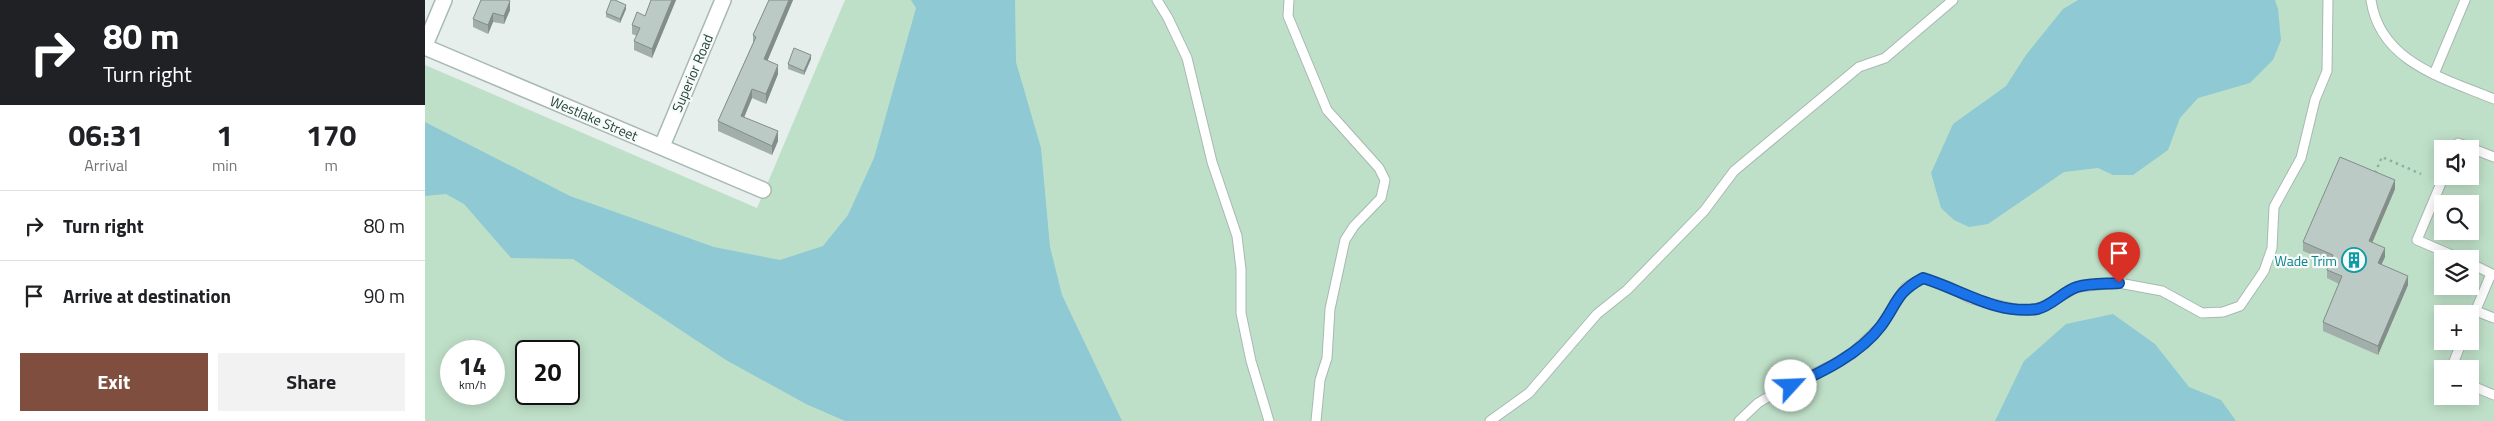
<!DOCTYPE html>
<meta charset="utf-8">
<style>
body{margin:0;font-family:"Titillium Web",sans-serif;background:#f2f2f2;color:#202124;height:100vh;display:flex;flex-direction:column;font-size:19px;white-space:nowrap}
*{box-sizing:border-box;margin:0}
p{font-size:16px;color:#757577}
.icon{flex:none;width:28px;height:28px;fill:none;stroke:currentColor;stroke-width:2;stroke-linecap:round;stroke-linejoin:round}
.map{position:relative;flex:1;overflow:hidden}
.details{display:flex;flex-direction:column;background:#fff;width:425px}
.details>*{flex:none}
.top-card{background:#202124;color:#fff;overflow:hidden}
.fabs{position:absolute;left:2009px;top:140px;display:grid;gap:10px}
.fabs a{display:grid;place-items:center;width:45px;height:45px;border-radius:0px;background:#fff;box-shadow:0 2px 12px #0003;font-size:25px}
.speed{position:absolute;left:15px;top:340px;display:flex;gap:10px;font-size:25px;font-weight:700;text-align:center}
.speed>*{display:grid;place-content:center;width:65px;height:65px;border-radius:50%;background:#fff;box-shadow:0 2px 12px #0003;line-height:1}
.speed small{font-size:12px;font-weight:400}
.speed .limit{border:2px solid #111;border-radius:8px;background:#fff;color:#111}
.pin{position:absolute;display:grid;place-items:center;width:42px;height:42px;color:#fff;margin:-51px -21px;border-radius:50% 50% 50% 0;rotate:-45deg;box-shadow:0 0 5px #0007}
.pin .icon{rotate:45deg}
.me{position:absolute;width:55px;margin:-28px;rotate:65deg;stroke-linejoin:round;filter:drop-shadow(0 0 4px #0008)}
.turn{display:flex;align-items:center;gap:18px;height:105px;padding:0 20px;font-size:22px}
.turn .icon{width:65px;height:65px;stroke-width:2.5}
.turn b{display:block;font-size:35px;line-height:42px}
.eta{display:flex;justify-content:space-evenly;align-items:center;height:85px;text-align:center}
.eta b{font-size:30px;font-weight:700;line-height:35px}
.cta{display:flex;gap:10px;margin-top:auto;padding:10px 20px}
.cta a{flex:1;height:58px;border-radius:0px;background:#7f4e3f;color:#fff;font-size:20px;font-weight:700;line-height:58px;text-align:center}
.cta a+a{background:#f2f2f2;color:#202124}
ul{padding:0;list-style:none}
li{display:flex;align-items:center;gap:15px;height:70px;padding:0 20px;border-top:1px solid #e0e0e0}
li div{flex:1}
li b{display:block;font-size:19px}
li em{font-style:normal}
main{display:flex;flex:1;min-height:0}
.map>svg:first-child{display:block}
</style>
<main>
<section class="details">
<div class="top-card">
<div class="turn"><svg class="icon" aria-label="right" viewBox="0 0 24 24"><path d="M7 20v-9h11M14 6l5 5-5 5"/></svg><div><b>80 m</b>Turn right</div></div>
</div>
<div class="eta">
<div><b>06:31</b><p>Arrival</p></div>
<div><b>1</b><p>min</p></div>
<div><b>170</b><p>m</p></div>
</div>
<ul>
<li><svg class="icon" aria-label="right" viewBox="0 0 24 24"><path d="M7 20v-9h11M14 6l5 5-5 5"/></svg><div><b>Turn right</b></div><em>80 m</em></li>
<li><svg class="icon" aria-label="arrive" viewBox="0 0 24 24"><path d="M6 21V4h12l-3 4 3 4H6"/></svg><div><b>Arrive at destination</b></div><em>90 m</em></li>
</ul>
<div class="cta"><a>Exit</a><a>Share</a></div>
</section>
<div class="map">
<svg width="2069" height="421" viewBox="0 0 2069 421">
<rect width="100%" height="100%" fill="#e6efeb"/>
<!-- green -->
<path fill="#bfe0c8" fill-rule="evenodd" d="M420,0H2069V421H0V65L332,208ZM2018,149H2045V176H2018ZM2018,204H2045V231H2018ZM2018,259H2045V286H2018ZM2018,314H2045V341H2018ZM26,351H69V394H26ZM101,351H144V394H101ZM2018,369H2045V396H2018Z"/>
<!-- water -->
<g fill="#8ec9d4">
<path d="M486,0H590L591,62L616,148L625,247L637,295L697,421H420L381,404L301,360L148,259L86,258L39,204L21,194L0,196V122L145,196L289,247L355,260L398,246L423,215L449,158L491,8Z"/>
<path d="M1653,0H1850L1853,9L1856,40L1848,60L1825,83L1773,98L1755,118L1743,150L1708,175H1688L1673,168L1639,172L1563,224L1544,227L1529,220L1516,208L1506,173L1528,124L1581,86L1601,55L1638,9Z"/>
<path d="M1688,314L1730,344L1764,387L1796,400L1811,421H1570L1599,361L1641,324Z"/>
</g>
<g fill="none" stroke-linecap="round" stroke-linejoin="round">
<defs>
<g id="lane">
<path d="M732,0L743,18L762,58L787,162L812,236L816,269V313L826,361L844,421"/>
<path d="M864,0L863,16L902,110L954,168L960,180L956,198L929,226L920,240L905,309L902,358L895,380L891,421"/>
<path d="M1946,0C1955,62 2018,78 2069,99"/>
<path d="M2009,74L2040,0"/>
<path d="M2031,149L2033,143L2069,157"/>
<path d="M2019,176L1992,240L2036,259"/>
<path d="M2045,263L2069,275"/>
<path d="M2051,311L2069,318"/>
<path d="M2045,324L2066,274"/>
<path d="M2026,369L2037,341"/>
<path d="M2045,385L2069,395"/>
<path d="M1065,421L1104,393L1172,314L1202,290L1279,211L1309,171L1434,67L1460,58L1528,0"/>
<path d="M1314,421L1333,403L1353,391L1409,364L1428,352L1455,327L1481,287L1498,278L1525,287L1546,299L1596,310L1614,309L1652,287L1694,283L1737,291L1777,313L1798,312L1815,306L1839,271L1847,248L1849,207L1876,158L1890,100L1902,71L1903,0"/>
</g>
<g id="street">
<path d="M0,45L19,0"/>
<path d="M0,47L338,190"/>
<path d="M237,146L298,0"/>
</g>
</defs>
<!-- lane casing -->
<use href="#lane" stroke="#a8b8b2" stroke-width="11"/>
<!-- street casing -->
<use href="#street" stroke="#a8b8b2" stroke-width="18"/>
<!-- path -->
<path stroke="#86b3a5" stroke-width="2.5" stroke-dasharray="2.5 4" stroke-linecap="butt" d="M1950,173L1957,157L1996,174"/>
<!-- lane -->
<use href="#lane" stroke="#fff" stroke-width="9"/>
<!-- street -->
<use href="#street" stroke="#fff" stroke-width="15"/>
</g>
<!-- wall -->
<g fill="#a1aea9">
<path d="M56,0L85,10L79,24L68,22L63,34L48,27V19Z"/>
<path d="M226,0H251L227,58L209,50V41L212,36L207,34V25L220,16Z"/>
<path d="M344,0H368L342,61L353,74L341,104L327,98L319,117L353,141L347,155L293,131V121L328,43V35Z"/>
<path d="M201,9L195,23L181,17V13Z"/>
<path d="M386,59L379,75L363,69V64Z"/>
<path d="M1970,189L1947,243L1960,257L1956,264L1983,285L1953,355L1898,331V322L1914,284L1902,278V270L1905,262L1878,251V242Z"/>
</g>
<!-- shaded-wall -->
<g fill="#838d89">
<path d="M247,0H251L227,58V49Z"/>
<path d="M364,0H368L339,69V59Z"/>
<path d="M85,1V10L79,24V16Z"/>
<path d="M201,5V9L195,23V19Z"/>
<path d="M68,13V22L63,34V25Z"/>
<path d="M386,55V59L379,75V71Z"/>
<path d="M353,65V74L341,104V94Z"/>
<path d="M327,89V98L316,125V116Z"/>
<path d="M353,131V141L347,155V146Z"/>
<path d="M1970,180V189L1944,250V241Z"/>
<path d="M1960,248V257L1953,272V263Z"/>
<path d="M1983,276V285L1953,355V346Z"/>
</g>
<!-- building -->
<g fill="#bbcac4" stroke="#838d89">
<path d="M56,0H83L85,1L79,16L68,13L63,25L48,19Z"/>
<path d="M186,0H190L201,5L195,19L181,13Z"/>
<path d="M226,0H247L227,49L209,41L215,28L207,25L212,12L220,16Z"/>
<path d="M344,0H364L339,59L353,65L341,94L327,89L316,116L353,131L347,146L293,121L331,37L328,35Z"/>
<path d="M369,48L386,55L379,71L363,64Z"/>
<path d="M1915,157L1970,180L1944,241L1960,248L1953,263L1983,276L1953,346L1898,322L1917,276L1902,270L1908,255L1878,242Z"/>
</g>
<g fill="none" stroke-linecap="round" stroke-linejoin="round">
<defs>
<path id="route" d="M1366,386C1397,372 1435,354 1456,326C1473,303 1470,293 1498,278C1535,289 1571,315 1612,309C1627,306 1638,291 1652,287C1665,283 1681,284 1694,283"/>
</defs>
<!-- route casing -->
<use href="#route" stroke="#114b97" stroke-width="12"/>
<!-- route -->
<use href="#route" stroke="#1a73e8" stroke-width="9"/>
</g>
<!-- icons -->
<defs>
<symbol id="building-ring" viewBox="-11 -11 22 22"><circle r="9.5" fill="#f7fbf9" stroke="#0f9aa8" stroke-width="1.5"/><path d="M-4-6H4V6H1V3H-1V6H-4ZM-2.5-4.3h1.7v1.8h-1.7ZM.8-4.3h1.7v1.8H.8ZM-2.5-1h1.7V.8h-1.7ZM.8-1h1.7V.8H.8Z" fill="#0f9aa8"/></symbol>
</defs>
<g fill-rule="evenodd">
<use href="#building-ring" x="1915" y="246" width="28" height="28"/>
</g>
<g text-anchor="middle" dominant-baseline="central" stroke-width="4.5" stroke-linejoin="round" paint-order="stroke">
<!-- street labels -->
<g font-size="14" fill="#24423a" stroke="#f7fbf9">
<text transform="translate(267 73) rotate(-67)">Superior Road</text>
<text transform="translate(169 118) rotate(23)">Westlake Street</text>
</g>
<!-- culture labels -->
<g font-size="14" fill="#0d838f" stroke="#f7fbf9" text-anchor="end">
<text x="1912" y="260">Wade Trim</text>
</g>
</g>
</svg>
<div class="fabs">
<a><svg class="icon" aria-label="sound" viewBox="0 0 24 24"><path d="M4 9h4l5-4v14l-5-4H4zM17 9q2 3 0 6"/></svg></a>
<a><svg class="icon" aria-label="search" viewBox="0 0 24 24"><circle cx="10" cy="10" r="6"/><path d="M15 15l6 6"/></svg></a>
<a><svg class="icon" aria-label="layers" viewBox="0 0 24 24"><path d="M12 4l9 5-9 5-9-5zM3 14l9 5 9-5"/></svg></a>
<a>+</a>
<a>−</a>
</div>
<div class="speed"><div>14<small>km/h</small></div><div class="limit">20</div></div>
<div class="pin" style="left:1694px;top:283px;background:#d93025"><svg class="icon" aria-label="arrive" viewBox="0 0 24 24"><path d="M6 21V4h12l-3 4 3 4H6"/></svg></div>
<svg class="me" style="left:1366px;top:386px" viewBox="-20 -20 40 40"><circle r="19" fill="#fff"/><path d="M0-13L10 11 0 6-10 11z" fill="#1a73e8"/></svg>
</div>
</main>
